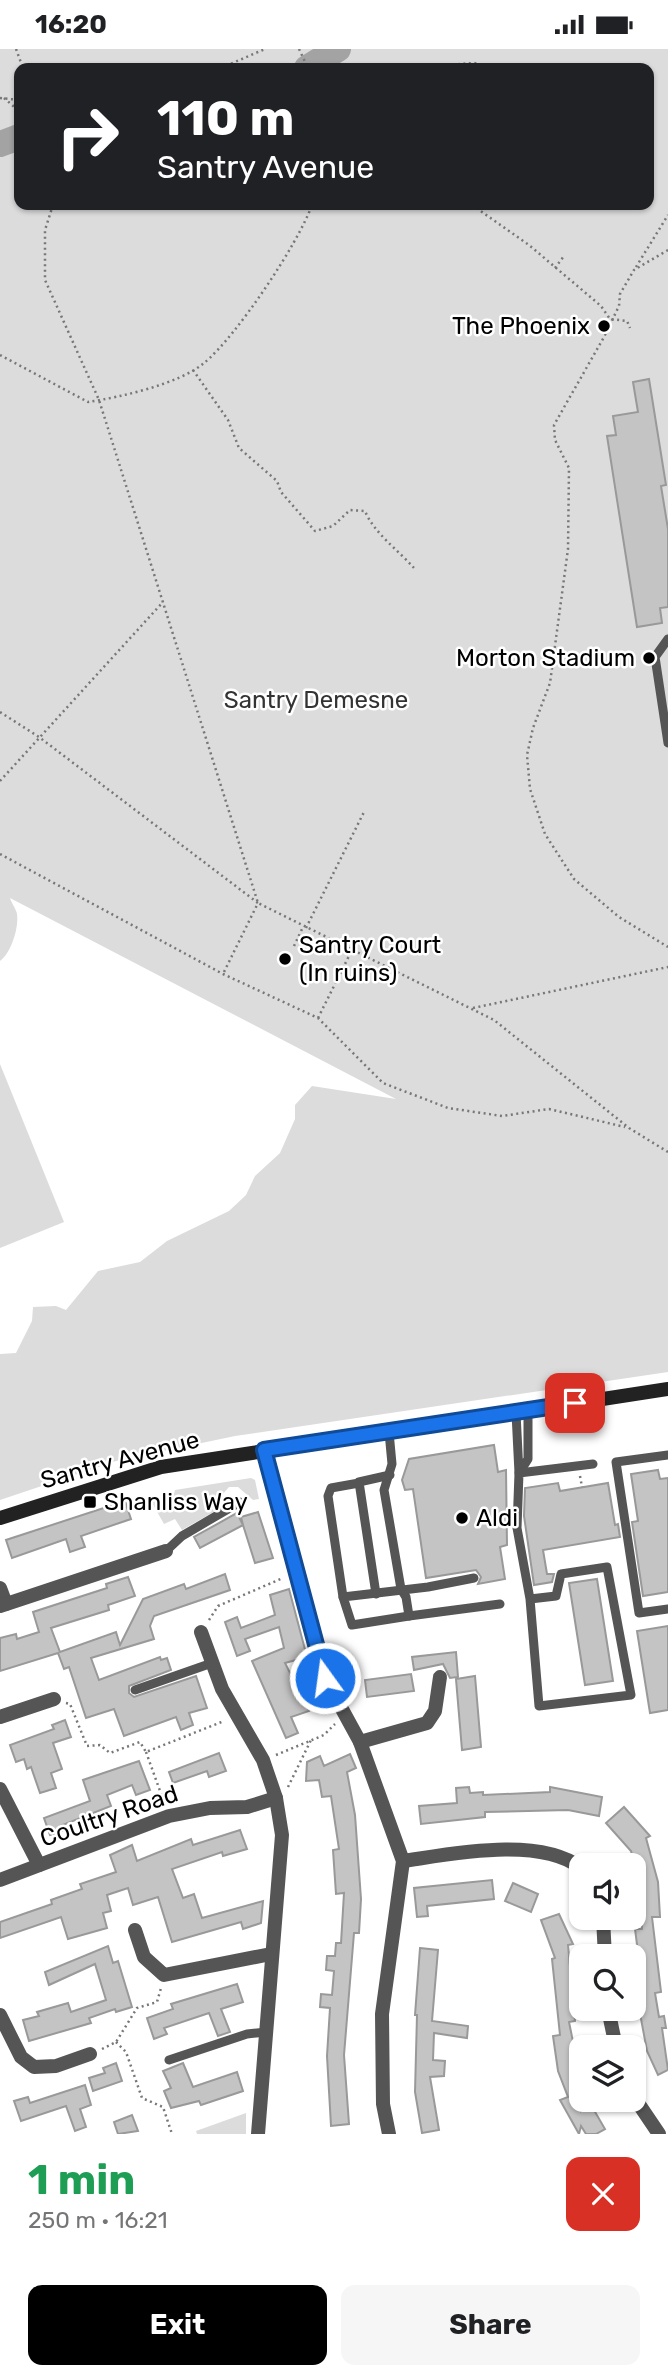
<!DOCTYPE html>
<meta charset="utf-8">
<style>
body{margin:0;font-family:Rubik,sans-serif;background:#f6f6f6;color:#202124;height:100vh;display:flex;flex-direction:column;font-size:26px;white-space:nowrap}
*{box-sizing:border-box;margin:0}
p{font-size:23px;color:#757577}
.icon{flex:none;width:38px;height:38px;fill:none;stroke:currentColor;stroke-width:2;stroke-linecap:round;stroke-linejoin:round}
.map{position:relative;height:2085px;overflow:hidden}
.panel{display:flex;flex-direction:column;background:#fff;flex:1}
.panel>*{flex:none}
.top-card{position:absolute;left:14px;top:14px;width:640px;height:147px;border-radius:14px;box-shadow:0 2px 5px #0004;background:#202124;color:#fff;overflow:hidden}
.buttons{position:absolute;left:569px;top:1804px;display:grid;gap:14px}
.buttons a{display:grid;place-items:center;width:77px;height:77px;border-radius:14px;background:#fff;box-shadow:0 2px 5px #0004;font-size:35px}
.pin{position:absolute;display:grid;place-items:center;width:60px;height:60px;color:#fff;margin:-30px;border-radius:14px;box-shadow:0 4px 10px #0006}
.me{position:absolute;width:77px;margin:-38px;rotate:346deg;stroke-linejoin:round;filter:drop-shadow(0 0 5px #0008)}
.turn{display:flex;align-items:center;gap:24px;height:147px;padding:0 28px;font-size:32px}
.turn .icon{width:91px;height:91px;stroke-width:2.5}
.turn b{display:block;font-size:49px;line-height:60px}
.round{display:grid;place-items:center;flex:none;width:74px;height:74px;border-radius:14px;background:#f6f6f6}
.summary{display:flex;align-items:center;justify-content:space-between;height:119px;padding:0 28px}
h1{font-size:42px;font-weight:700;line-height:52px;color:#1e9e55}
.primary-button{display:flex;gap:14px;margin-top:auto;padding:14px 28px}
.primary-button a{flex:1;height:80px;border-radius:14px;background:#000;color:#fff;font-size:28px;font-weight:700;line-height:80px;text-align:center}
.primary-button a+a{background:#f6f6f6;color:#202124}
.status{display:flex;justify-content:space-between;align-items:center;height:49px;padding:0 35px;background:#fff;direction:ltr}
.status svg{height:19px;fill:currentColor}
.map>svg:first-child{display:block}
</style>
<div class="status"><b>16:20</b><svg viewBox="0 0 49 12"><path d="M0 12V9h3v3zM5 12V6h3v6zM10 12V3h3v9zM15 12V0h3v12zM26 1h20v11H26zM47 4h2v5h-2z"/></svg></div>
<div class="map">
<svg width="668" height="2085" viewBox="0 0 668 2085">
<rect width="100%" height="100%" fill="#fff"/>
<!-- green -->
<g fill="#dcdcdc" fill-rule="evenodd">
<path d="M0,0H668V1323L235,1387L116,1412L0,1451V1305L16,1304L32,1272L33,1258L56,1257L66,1261L98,1222L140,1213L167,1192L229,1162L246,1146L255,1127L280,1104L295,1070V1056L312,1037L396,1050L10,849C11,853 16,860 17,865C19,879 11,904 0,912ZM19,19H649V156H19Z"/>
<path d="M0,1015L64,1173L0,1199Z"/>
<path d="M251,1429L255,1431L259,1450L253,1451L238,1438H229L222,1446V1458L182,1481L175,1470L164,1475L151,1452L174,1445L175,1441Z"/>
<path d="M246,2064V2085H197L196,2082Z"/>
</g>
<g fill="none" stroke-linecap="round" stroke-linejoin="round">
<!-- river -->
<g stroke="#a3a3a3" stroke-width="26">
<path d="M307,19L338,0"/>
<path d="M0,95L19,88"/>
</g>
</g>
<!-- building -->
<g fill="#c4c4c4" stroke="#999" stroke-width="2">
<path d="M649,330L666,436L661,437L668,480V558L660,559L662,574L637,578L607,387L616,386L613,367L638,363L633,333Z"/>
<path d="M494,1396L498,1423L506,1421L507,1496L500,1498L505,1530L478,1535L481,1528L476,1521L426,1529L413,1440L405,1441L402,1431L409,1410Z"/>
<path d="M658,1421L660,1430L668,1429V1543L643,1547L632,1473L638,1472L631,1425Z"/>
<path d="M558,1434L560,1442L608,1434L615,1476L618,1475L620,1488L543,1501L547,1525H554L552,1533L534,1536L524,1467L525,1439Z"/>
<path d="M125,1452L131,1470L81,1487L85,1498L70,1503L66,1490L12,1509L6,1491Z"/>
<path d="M258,1463L273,1509L255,1514L243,1476L200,1499L194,1488L237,1464L243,1476L241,1468Z"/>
<path d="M225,1525L230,1541L154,1567L150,1577L154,1590L91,1609L99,1631L160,1608L161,1611L167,1609L171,1621L129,1637V1644L134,1648L196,1627L207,1659L189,1664L193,1676L181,1681L176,1668L124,1687L114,1660L86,1669L69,1618L64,1620L58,1604L0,1622V1589L16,1585L17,1590L39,1583L33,1563L107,1539L106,1535L128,1528L135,1547L108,1556L109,1561L51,1579L60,1603L116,1583L120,1596L143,1550L184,1535L186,1540Z"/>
<path d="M597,1530L613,1632L585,1636L569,1534Z"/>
<path d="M289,1540L307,1608L285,1614L309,1662L291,1668L298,1684L286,1689L252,1612L284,1599L279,1578L245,1590L250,1602L237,1607L225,1573L237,1568L241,1579L275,1566L270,1546Z"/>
<path d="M668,1577V1661L650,1664L637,1582Z"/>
<path d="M456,1603L458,1628L450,1629L443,1615L414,1621L412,1608Z"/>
<path d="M411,1625L414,1642L367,1648L365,1631Z"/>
<path d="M475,1627L481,1698L462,1701L456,1630Z"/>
<path d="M65,1671L71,1688L53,1694L62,1720L51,1724L56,1739L40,1744L31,1718L27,1720L24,1710L16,1713L10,1696L54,1680L52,1676Z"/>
<path d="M219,1704L226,1722L209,1728L207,1722L173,1734L169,1723Z"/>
<path d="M350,1705L356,1719L347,1723L355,1766L361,1850L359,1884H354L344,2006L349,2075L331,2077L327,2007L330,1959L320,1958L321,1945L332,1946L334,1922L326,1921L327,1907H335L336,1894H341L344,1844L336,1845L333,1801L339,1800L331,1747L322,1748L319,1731L306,1732L307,1713L320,1707L324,1717Z"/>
<path d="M139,1712L150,1741L136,1746L132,1736L107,1746L111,1757L60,1777L62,1782L50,1786L44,1769L90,1752L83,1731Z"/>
<path d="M469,1738L470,1744L483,1743V1746L550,1743V1738L602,1748L599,1767L568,1761L485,1763V1768L421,1775L419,1757L457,1754L456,1739Z"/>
<path d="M624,1758L650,1787L646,1789L658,1833L660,1868H652L661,1943L655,1944L659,1968L664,1967L666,1979H662L668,2021L658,2026L647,2002L639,1959L645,1958L635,1880H642L640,1835L631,1802L606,1774Z"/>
<path d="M240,1781L247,1800L223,1807L222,1803L172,1820L183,1849L194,1845L202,1869L263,1852L261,1874L243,1880L241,1873L172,1893L158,1848L133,1856L128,1839L107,1846L111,1862L103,1864L107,1879L68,1890L61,1868L0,1889V1873L52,1855L51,1851L82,1840L80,1835L116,1823L110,1806L132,1796L137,1812L191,1790L193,1796Z"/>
<path d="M492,1831L494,1850L427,1857L428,1867L417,1868L414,1839Z"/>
<path d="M513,1834L538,1845L531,1863L505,1852Z"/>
<path d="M559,1865L573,1895L568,1896L575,1972L569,1973L581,2032V2062L591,2056L605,2080L596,2085H586L581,2077L579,2085L560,2051L568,2048L558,2022L553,1987L560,1986L552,1910L555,1909L541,1871Z"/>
<path d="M108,1897L113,1914L118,1912L132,1958L116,1963L115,1960L89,1969L91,1974L29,1992L23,1971L39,1967L37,1963L68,1954L71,1963L106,1951L95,1915L49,1936L45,1923Z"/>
<path d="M420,1899L438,1901L432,1972L468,1977L467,1989L434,1984L433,2011L445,2012L444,2027L430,2028L439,2081L422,2084L415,2043L417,1966H415Z"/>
<path d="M237,1935L243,1953L221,1960L230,1983L218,1987L209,1964L164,1979L167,1985L154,1990L147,1969L173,1960L171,1955Z"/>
<path d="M116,2014L122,2032L93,2042L89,2029L105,2024L103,2019Z"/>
<path d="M183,2014L193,2038L237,2023L243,2042L201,2056L199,2052L171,2059L164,2042L171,2039L163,2022Z"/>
<path d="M85,2036L91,2056L80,2060L86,2078L75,2082L66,2057L21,2072L14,2052L28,2048L30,2054Z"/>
<path d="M132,2066L138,2082L118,2085L114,2073Z"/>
</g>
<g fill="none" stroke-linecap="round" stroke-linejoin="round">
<!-- path -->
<g stroke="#777" stroke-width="2.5" stroke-dasharray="2 3.5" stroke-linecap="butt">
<path d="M16,0L23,19"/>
<path d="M299,0L308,19"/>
<path d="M221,19L265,0"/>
<path d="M403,19L474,14L497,19"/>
<path d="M0,49L19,51"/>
<path d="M4,49L19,62"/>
<path d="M53,156L45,181V231L99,351L258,854L494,971L629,1079L668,1103"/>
<path d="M472,156L529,196L601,257L610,270L627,272L630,279"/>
<path d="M668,201L634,221L620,245L619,257L604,288L554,376L555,391L569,419L568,500L550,634L533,679L527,706L530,740L545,785L574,830L619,868L668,898"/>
<path d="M636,218L668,166"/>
<path d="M555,219L564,207"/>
<path d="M0,306L88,353C121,348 179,335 204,314C236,288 298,195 312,156"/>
<path d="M193,321L228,371L239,399L277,432L281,443L315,482L333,477L350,461L365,462C374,484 398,501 414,519"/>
<path d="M0,663L39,688L258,854L223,925"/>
<path d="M0,732L163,553"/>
<path d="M0,805L223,925L318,969L383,1034L448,1059L502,1067L549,1060L625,1078"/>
<path d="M306,879L364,763"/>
<path d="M294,897L303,878"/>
<path d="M473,959L668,918"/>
<path d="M318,969L352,901"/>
<path d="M580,1427L582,1438"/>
<path d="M209,1571L218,1557L283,1529"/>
<path d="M66,1654L70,1655L87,1697L100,1696L110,1704L140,1693L146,1703L224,1672"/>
<path d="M146,1703L164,1753"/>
<path d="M276,1706L324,1686L335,1675"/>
<path d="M288,1738L311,1691"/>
<path d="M116,1993L126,2003L142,2049L163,2058L172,2085"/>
<path d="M102,2000L116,1993L137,1959L157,1953L161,1939"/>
</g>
<!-- service -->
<g stroke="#555" stroke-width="9">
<path d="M668,590L655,608L668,694"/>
<path d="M516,1364L519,1424L528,1410V1362"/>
<path d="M389,1383L392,1415L384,1441L401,1540L406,1548L409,1567L500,1555"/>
<path d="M668,1406L616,1413L639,1564L668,1560"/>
<path d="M166,1502L182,1487L240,1453"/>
<path d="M376,1545L359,1433L390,1426"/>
<path d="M343,1548L328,1447L331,1439L359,1434"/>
<path d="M530,1550L556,1547L561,1525L607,1518L631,1646L539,1657L530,1550L517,1479L519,1424L593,1415"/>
<path d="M409,1567L352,1576L343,1548L428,1538L474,1529"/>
<path d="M135,1641L212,1614"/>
<path d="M169,2011L247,1985L267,1983"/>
</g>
<!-- minor -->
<g stroke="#555" stroke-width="14">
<path d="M264,1401L325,1629L360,1693L403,1812L382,1965L383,2055L389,2085"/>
<path d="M0,1539L6,1555"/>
<path d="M0,1557L166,1502"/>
<path d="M201,1583L222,1640L263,1711L276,1749L282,1786L258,2085"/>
<path d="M0,1668L54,1650"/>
<path d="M360,1693L427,1674L435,1662L440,1628"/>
<path d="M0,1740L39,1816"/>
<path d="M403,1812C452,1805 539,1787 581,1819"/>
<path d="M0,1831L169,1767L210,1759L247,1758L276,1749"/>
<path d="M603,1869L605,1908"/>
<path d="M135,1881L144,1908L164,1926L271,1905"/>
<path d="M608,1960L616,1998"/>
<path d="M0,1966L21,2008L34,2018L56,2017L90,2005"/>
<path d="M634,2048L659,2085"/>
</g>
<!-- secondary -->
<path stroke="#222" stroke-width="14" d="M0,1469L161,1418L668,1340"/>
</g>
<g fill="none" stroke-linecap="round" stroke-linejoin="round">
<defs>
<path id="route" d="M325,1629L264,1401L575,1354"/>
</defs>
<!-- route casing -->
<use href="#route" stroke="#114b97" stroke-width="18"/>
<!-- route -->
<use href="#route" stroke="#1a73e8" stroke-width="12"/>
</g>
<!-- markers -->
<g fill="#000" stroke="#fff" stroke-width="2.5">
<circle cx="604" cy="277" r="7"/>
<circle cx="649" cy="609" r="7"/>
<circle cx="285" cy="910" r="7"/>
<rect x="83" y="1446" width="14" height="14" rx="3.5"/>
<circle cx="462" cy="1469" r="7"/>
</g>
<g text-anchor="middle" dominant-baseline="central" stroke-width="5" stroke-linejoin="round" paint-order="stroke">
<!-- poi labels -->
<g font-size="24" fill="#000" stroke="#fff" text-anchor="start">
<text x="590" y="277" text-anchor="end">The Phoenix</text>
<text x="635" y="609" text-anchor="end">Morton Stadium</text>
<text x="299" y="896">Santry Court<tspan x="299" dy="28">(In ruins)</tspan></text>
<text x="104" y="1453">Shanliss Way</text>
<text x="476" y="1469">Aldi</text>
</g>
<!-- park labels -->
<g font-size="24" fill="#333" stroke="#fff">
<text x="316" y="651">Santry Demesne</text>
</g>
<!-- street labels -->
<g font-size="24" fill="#000" stroke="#fff">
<text transform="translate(120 1411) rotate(-15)">Santry Avenue</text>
<text transform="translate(109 1767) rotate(-19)">Coultry Road</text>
</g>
</g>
</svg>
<div class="buttons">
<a><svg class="icon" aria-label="sound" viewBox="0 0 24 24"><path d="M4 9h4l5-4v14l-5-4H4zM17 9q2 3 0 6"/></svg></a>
<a><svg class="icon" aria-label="search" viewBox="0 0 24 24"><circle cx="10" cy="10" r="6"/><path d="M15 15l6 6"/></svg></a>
<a><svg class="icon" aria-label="layers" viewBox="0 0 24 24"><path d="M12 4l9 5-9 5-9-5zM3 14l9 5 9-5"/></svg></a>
</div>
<div class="pin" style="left:575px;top:1354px;background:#d93025"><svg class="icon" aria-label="arrive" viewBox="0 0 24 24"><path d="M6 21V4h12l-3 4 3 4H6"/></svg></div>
<svg class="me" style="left:325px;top:1629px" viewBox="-20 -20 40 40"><circle r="17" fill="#1a73e8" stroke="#fff" stroke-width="3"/><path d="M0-11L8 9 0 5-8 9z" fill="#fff"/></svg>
<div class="top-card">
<div class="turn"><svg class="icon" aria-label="right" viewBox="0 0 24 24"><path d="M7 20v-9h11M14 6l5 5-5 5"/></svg><div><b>110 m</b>Santry Avenue</div></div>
</div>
</div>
<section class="panel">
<div class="summary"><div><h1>1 min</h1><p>250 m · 16:21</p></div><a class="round" style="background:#d93025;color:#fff"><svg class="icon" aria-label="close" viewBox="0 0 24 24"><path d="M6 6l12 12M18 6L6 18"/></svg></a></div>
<div class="primary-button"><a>Exit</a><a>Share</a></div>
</section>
